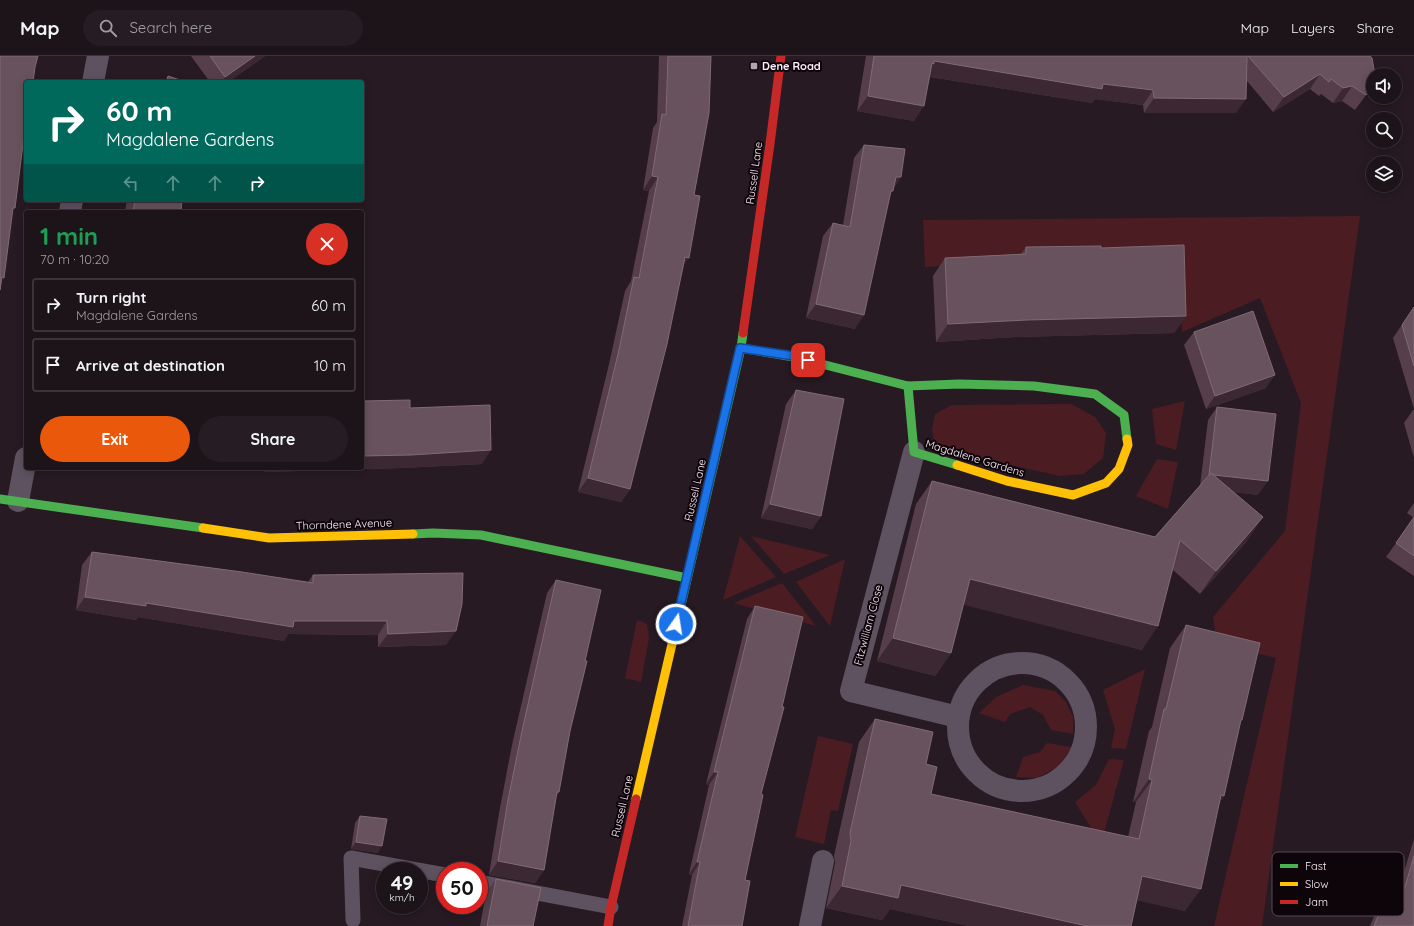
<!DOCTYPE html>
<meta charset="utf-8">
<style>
body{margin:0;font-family:Quicksand,sans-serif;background:#251d23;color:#f1f3f6;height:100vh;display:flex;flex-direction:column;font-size:15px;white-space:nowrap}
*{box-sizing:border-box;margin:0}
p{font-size:13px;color:#a09ea2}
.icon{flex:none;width:22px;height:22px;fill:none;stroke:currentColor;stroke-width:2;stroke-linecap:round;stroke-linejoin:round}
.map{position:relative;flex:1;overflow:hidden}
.details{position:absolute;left:24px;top:154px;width:340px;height:260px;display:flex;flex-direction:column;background:#1d141a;border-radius:4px;box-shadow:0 2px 10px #0003,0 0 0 1px #3b3339}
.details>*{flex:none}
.top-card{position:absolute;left:24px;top:24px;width:340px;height:122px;border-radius:4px;box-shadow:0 2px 10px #0003,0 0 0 1px #3b3339;background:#00695c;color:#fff;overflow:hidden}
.controls{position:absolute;left:1366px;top:12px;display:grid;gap:8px}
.controls a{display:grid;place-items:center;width:36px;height:36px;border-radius:50%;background:#1d141a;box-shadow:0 2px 10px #0003,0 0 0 1px #3b3339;font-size:20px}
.speed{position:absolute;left:376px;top:806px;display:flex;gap:8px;font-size:20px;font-weight:700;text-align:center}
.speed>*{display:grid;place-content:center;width:52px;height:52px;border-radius:50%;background:#1d141a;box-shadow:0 2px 10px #0003,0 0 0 1px #3b3339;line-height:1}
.speed small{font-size:10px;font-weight:400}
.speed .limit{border:6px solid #d22;background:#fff;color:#111}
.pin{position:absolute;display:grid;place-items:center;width:34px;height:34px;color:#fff;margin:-17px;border-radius:8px;box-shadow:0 2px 6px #0006}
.me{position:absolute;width:44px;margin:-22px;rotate:13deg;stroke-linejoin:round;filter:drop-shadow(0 0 3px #0008)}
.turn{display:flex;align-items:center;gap:14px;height:84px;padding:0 16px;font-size:18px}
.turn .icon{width:52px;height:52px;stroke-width:2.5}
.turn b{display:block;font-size:28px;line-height:34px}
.lanes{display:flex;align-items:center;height:38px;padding:0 16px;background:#0003;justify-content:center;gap:20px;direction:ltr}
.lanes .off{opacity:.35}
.round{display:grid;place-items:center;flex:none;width:42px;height:42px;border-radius:21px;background:#251d23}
.headline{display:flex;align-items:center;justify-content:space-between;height:68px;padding:0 16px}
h1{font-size:24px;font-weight:700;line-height:30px;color:#1e9e55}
.action{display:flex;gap:8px;margin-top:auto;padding:8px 16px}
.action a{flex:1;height:46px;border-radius:24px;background:#ea580c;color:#fff;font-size:16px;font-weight:700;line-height:46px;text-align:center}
.action a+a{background:#251d23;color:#f1f3f6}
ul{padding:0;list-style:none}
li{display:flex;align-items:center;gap:12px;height:54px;margin:0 8px 6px;padding:0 8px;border:2px solid #3b3339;border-radius:4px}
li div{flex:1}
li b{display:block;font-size:15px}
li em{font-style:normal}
header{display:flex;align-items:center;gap:24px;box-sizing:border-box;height:56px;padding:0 20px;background:#1d141a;border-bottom:1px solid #3b3339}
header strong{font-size:19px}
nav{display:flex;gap:22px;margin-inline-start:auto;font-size:14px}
.search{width:280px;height:36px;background:#251d23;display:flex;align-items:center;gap:10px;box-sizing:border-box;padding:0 14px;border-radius:22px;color:#a09ea2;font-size:15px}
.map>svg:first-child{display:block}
</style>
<header>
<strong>Map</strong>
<div class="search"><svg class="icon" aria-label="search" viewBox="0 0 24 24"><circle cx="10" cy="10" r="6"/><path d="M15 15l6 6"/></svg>Search here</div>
<nav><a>Map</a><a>Layers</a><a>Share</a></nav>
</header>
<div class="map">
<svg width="1414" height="870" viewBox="0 0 1414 870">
<rect width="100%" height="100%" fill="#271a23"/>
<!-- green -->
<g fill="#4b1d23">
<path d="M1360,160L1262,870H1214L1276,602L1217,588L1213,561L1285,475L1301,347L1260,242L1182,276L1178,198L925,211L923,164Z"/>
<path d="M1185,345L1176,394L1156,388L1152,353Z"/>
<path d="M1071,348L1095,361L1106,377L1103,402L1084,418L1060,420L946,395L934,385L932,373L935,358L952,349Z"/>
<path d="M1157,403L1178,406L1168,453L1136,440Z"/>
<path d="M740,480L776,521L723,544Z"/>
<path d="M751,480L830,499L784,518Z"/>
<path d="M845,503L830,570L796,526Z"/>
<path d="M782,527L816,570L734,547Z"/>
<path d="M637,564L647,568L649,582L641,626L625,622Z"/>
<path d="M1145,613L1126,693L1111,692L1115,673L1103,634Z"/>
<path d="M1023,629L1055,635L1066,646L1073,661V678L1051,674L1043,659L1030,651L1010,658L1005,666L979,657L996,641Z"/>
<path d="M818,680L853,688L838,755L831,754L824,788L795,781Z"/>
<path d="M1047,687L1072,691L1059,710L1037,722L1016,721L1023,701L1040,696Z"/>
<path d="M1109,703L1124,704L1101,788L1075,746L1096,729Z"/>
</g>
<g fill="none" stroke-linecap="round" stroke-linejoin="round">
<!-- lane -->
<g stroke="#5e5160" stroke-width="15">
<path d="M479,826L611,851"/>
<path d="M353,864L351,802L445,819"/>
</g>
<!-- street -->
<g stroke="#5e5160" stroke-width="22">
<path d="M93,26L98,0"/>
<path d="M70,156L72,144"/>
<path d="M914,396L851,635L958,661"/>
<path d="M18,445L26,402"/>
<circle cx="1022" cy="671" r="64"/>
<path d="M810,870L823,805"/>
</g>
<!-- fast -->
<g stroke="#4caf50" stroke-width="9">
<path d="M741,292L794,301L908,330L959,328L1034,330L1095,338L1124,359L1127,383"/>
<path d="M908,330L914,396L957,409"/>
<path d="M0,443L203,472"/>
<path d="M413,478L433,477L481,479L687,522"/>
<path d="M679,558L741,292L743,277"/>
</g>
<!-- slow -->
<g stroke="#ffc107" stroke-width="9">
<path d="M957,409L1007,425L1073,439L1106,427L1119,413L1128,389L1127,383"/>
<path d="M203,472L269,482L413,478"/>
<path d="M636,743L679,558"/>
</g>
<!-- jam -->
<g stroke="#c62828" stroke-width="9">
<path d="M743,277L770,88L781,0"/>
<path d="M608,870L611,851L636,743"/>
</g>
</g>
<!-- wall -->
<g fill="#563f4a">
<path d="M191,0H265L228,26H210Z"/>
<path d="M659,0H711L694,139L684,209L630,433L621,446L578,436L609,308L625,235L631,225L649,135L643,134L653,72L657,66Z"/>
<path d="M866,0H1370L1366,39L1355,54L1342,45L1333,47L1321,38L1319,40L1310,33L1273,56L1247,25L1236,57H1144L1143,49L1095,43L1092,47L930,21L914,65L857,55Z"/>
<path d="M864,89L901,121L894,131L890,139L855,273L806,262L823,180L833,167L843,169L854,102Z"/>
<path d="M127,144H182L181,156H125Z"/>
<path d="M1026,191L1101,192L1186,260L1174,277L1015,281L936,286L933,220L945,202L1021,198Z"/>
<path d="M1414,251V353L1393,282Z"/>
<path d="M1194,276L1266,332L1206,353L1184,289Z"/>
<path d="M796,334L821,460L812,473L761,462L786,348Z"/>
<path d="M1217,351L1258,439L1234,436L1247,485L1200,538L1173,514L1142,594L963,548L951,597L935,620L877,605L916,448L932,425L1155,481L1200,430L1208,364Z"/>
<path d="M410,352L482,408L402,412L264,416V412H362Z"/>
<path d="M1413,354H1414V402L1404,367Z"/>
<path d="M1414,447V520L1386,501L1414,462L1407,457Z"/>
<path d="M92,496L308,526L313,519L446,589L378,591V579L288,578L284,585L138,561L136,564L76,554L82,509Z"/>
<path d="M556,524L585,605L570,675L559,736L556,740L544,814L535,827L489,819L499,757L512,689L547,537Z"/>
<path d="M755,550L761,738L745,824L742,870H682L692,819L689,818L709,729L706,728L747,563Z"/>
<path d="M1186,569L1240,668L1224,740L1220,746L1185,855L1137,844L1131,870H969L890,853L882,864L826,852L835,807L834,800L859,686L875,663L926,708L931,738L1128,781L1136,746H1133L1149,675L1152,671L1170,592Z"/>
<path d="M360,760L378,797L351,793L355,767Z"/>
<path d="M1414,783V870H1370L1383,839L1392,826L1400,829Z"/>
<path d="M496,823L533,870H480L486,837Z"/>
</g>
<!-- shaded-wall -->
<g fill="#3b2833">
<path d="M255,0H265L228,26H222L225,21Z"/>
<path d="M934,5L1103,28L1153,34L1143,49L1095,43L1092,47L925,20L932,7Z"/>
<path d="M1320,18L1310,33L1273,56L1284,41Z"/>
<path d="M1352,30L1342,45L1333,47L1343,32Z"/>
<path d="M868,40L924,50L914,65L857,55Z"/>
<path d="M1154,42L1246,43L1236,57H1144Z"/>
<path d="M652,120L658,121L649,135L643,134Z"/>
<path d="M896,121H901L891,135Z"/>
<path d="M685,201L689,202L679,215Z"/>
<path d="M816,248L864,259L855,273L806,262Z"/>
<path d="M1186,260L1174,277L1015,281L936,286L948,268L1027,264Z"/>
<path d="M1275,319L1266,332L1206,353L1215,340Z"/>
<path d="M491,394L482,408L402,412L264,416L267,412H362V400Z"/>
<path d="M1209,419L1268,425L1258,439L1200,432Z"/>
<path d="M588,422L630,433L621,446L578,436Z"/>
<path d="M770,448L821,460L812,473L761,462Z"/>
<path d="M1263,461L1247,485L1200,538L1216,515Z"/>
<path d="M970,523L1158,570L1142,594L953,546Z"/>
<path d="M85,541L146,547L294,565H387L378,579L288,578L284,585L138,561L136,564L76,554Z"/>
<path d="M456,575L446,589L378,591L388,578Z"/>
<path d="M893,582L951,597L935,620L877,605Z"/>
<path d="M714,716H718L709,729L706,728Z"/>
<path d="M1149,723L1152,724L1136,746H1133Z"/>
<path d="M1221,739L1224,740L1209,762Z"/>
<path d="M356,786L382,790L378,797L351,793Z"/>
<path d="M498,805L544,814L535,827L489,819Z"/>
<path d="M697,806H700L692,819L689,818Z"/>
<path d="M1142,820L1201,833L1185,855L1127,842Z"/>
<path d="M901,829L1087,870H969L890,853L882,864L826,852L842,830Z"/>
</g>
<!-- building -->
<g fill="#68525d" stroke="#806a75">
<path d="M0,0H38L35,11L33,26H26V80H24L15,152H13L4,222L2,221L0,234Z"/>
<path d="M210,0H255L225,21Z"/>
<path d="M668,0H711L709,57L694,139L700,140L689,202L685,201L667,288L630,433L588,422L619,294L634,221L639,222L658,121L652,120L662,58L666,59Z"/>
<path d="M874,0H1247L1246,43L1154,42L1153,34L1103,28L1102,33L934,5V8L932,7L924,50L868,40Z"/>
<path d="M1248,0H1370L1372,2L1375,19H1373V28L1366,39L1352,30L1343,32L1331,23L1329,26L1320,18L1284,41Z"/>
<path d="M168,20L186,26H166Z"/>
<path d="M864,89L905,93L901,121H896L893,135H891L864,259L816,248L833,167L850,171Z"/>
<path d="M135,144H182L181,156H133Z"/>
<path d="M1184,189L1186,260L1027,264L948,268L945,202L1026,198V191L1101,190V192Z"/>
<path d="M1414,251V310L1402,269Z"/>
<path d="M1253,255L1275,319L1215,340L1194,276Z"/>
<path d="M796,334L844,343L821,460L770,448Z"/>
<path d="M410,344V352L490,349L491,394L411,399L362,400V345Z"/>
<path d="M1217,351L1276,358L1268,425L1214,419L1211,417L1209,419Z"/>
<path d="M1211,417L1263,461L1216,515L1180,484L1158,570L970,523L951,597L893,582L932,425L1155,481Z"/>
<path d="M1414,461V500L1396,487Z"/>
<path d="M92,496L242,516L313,527V519L463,517L462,548L456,575L388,578L387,565H294L293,571L146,547V550L85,541Z"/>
<path d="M556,524L601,534L585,605H587L570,675L559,736H557L544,814L498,805L508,744L522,675Z"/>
<path d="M755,550L803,561L782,651H784L761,738L763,739L745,824L750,825L742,870H688L700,806H697L718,716H714Z"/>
<path d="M1186,569L1260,587L1242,664H1241L1224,740L1221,739L1201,833L1142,820L1131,870H1087L901,829L898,842L842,830L851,785L850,777L875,663L933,676L926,708L937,711L931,738L1139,783L1152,724L1149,723L1164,653H1166Z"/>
<path d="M360,760L387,763L382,790L356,786Z"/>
<path d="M1414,800V870H1374L1392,826L1405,831Z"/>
<path d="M496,823L541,832L533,870H487Z"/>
</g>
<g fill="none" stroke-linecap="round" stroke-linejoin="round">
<defs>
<path id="route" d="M676,568L740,292L794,300L808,304"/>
</defs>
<!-- route casing -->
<use href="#route" stroke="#114b97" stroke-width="10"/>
<!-- route -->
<use href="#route" stroke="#1a73e8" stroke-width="7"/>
</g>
<!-- markers -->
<rect fill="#b3a4ae" stroke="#0e050b" stroke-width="1.5" x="750" y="6" width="8" height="8" rx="2"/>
<g text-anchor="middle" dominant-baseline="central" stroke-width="4" stroke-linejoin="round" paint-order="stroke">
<!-- poi labels -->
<g font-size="11" font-weight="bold" fill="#ffeef9" stroke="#0e050b" text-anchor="start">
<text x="762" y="10">Dene Road</text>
</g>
<!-- street labels -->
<g font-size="11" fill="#ffeef9" stroke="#0e050b">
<text transform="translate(754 117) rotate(-82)">Russell Lane</text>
<text transform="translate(975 402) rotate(17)">Magdalene Gardens</text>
<text transform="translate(695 434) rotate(-77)">Russell Lane</text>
<text transform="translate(344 468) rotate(-2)">Thorndene Avenue</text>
<text transform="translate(868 569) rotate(-75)">Fitzwilliam Close</text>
<text transform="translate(622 750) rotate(-77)">Russell Lane</text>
</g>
</g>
<!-- legend -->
<rect x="1272" y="796" width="132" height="64" rx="6" fill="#0e050b" stroke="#564b52" stroke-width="1"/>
<rect x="1280" y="808" width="18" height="4" fill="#4caf50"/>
<rect x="1280" y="826" width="18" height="4" fill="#ffc107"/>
<rect x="1280" y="844" width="18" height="4" fill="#c62828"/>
<g font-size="11" fill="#ffeef9">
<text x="1305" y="814">Fast</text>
<text x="1305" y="832">Slow</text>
<text x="1305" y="850">Jam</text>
</g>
</svg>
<div class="controls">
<a><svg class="icon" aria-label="sound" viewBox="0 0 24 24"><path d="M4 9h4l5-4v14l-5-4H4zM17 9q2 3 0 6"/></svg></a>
<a><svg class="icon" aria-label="search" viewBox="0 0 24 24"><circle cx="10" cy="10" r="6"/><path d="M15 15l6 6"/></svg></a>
<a><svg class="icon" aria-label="layers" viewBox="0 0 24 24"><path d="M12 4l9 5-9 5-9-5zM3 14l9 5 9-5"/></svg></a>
</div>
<div class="speed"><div>49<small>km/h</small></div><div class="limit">50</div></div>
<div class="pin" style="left:808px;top:304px;background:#d93025"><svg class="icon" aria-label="arrive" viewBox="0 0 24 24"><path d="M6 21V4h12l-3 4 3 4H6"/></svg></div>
<svg class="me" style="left:676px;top:568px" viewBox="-20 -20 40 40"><circle r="17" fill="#1a73e8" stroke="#fff" stroke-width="3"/><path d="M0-11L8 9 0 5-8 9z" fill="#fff"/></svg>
<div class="top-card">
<div class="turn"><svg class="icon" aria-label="right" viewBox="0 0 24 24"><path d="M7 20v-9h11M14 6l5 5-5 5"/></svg><div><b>60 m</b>Magdalene Gardens</div></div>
<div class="lanes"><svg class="icon off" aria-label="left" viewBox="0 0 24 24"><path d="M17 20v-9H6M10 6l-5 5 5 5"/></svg><svg class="icon off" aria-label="ahead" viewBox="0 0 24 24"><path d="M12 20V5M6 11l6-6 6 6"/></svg><svg class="icon off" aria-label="ahead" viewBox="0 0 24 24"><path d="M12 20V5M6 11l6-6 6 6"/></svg><svg class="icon" aria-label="right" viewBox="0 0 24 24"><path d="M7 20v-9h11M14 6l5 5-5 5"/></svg></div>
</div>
<section class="details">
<div class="headline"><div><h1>1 min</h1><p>70 m · 10:20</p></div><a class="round" style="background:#d93025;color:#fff"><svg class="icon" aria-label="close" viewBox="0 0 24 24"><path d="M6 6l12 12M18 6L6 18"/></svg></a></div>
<ul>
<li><svg class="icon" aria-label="right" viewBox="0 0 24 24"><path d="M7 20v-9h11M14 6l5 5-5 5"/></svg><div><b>Turn right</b><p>Magdalene Gardens</p></div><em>60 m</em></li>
<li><svg class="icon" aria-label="arrive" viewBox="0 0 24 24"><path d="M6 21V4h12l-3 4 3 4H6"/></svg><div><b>Arrive at destination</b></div><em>10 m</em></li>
</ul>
<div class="action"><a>Exit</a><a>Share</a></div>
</section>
</div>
